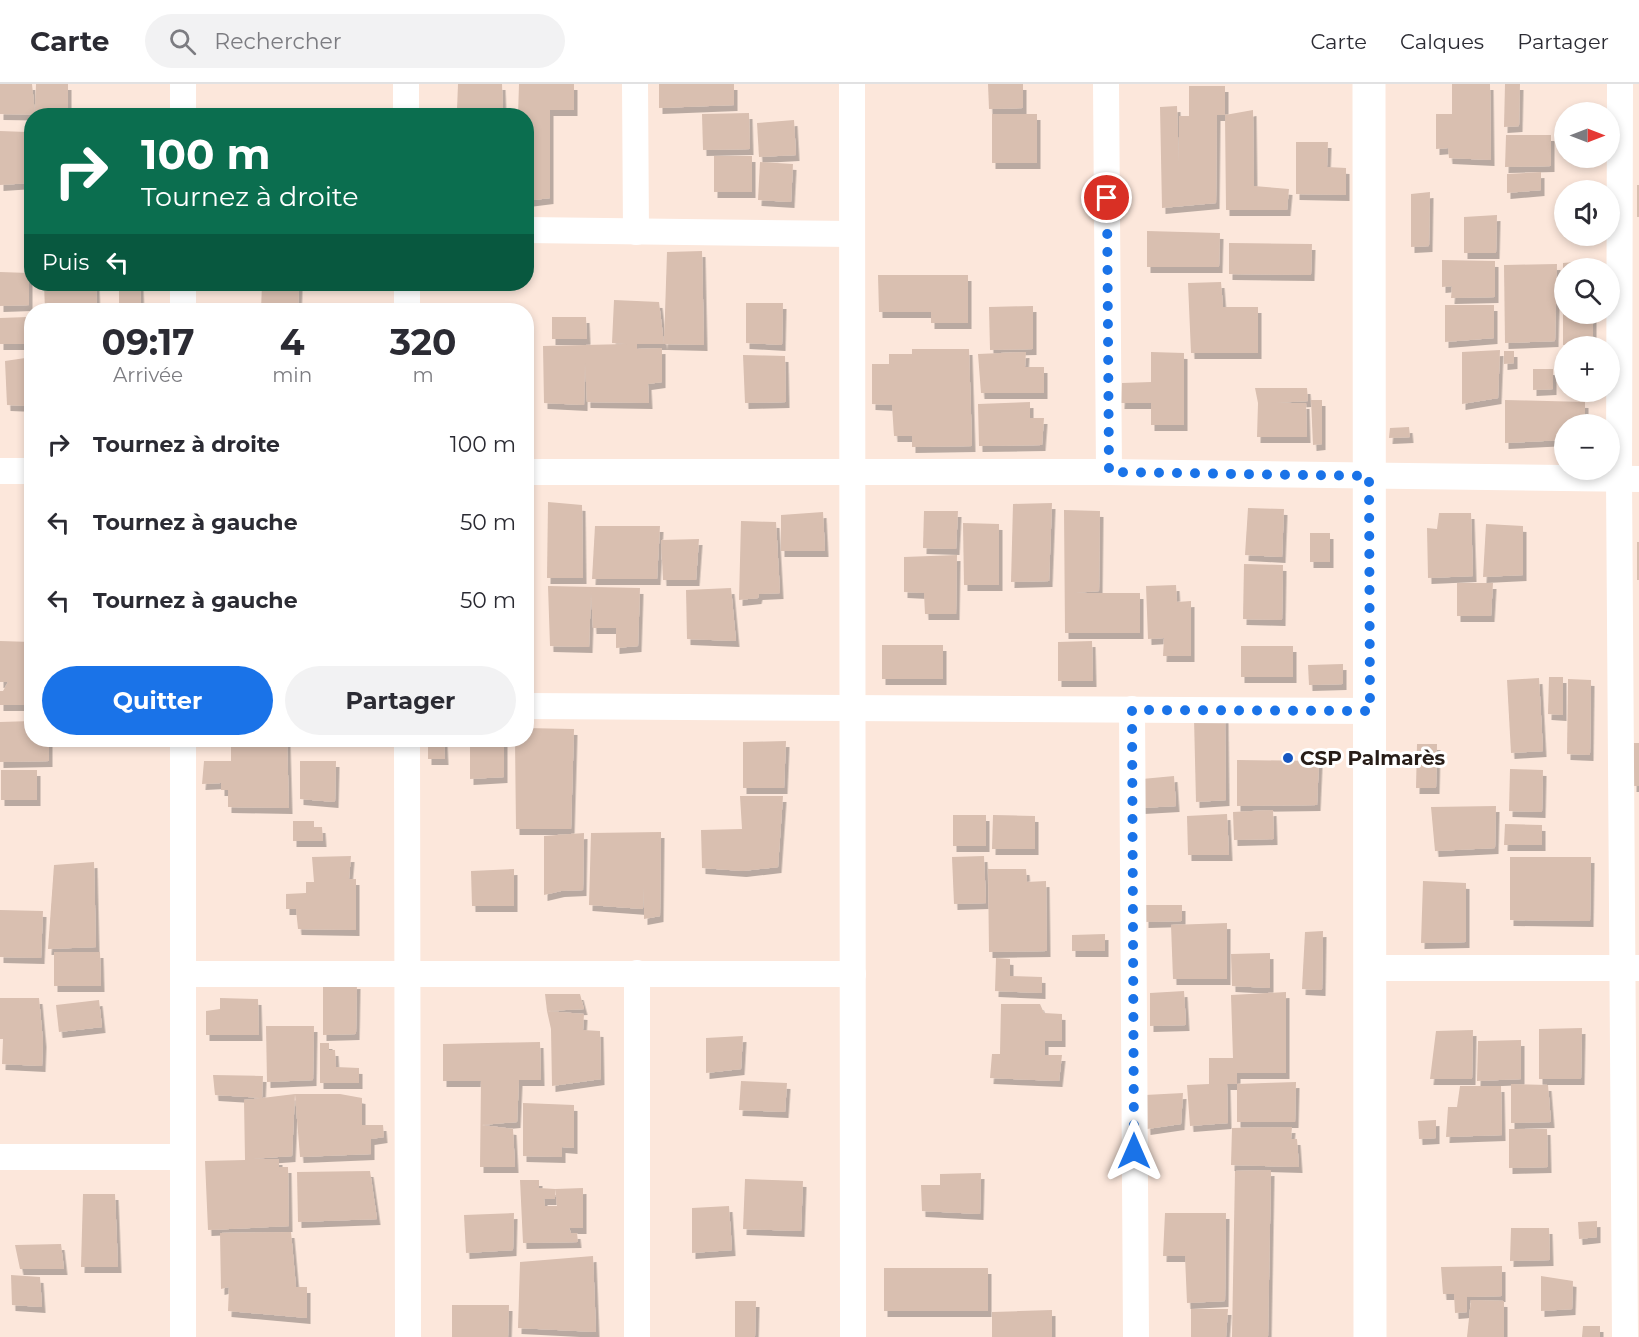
<!DOCTYPE html>
<html lang="fr">
<meta charset="utf-8">
<style>
body{margin:0;font-family:Montserrat,sans-serif;background:#f2f2f3;color:#2b2b33;height:100vh;display:flex;flex-direction:column;font-size:22px;white-space:nowrap}
*{box-sizing:border-box;margin:0}
p{font-size:20px;color:#7c7c81}
.icon{flex:none;width:33px;height:33px;fill:none;stroke:currentColor;stroke-width:2;stroke-linecap:round;stroke-linejoin:round}
.map{position:relative;flex:1;overflow:hidden}
.panel{position:absolute;left:24px;top:219px;width:510px;height:444px;display:flex;flex-direction:column;background:#fff;border-radius:24px;box-shadow:0 3px 9px #0003}
.panel>*{flex:none}
.top-card{position:absolute;left:24px;top:24px;width:510px;height:183px;border-radius:24px;box-shadow:0 3px 9px #0003;background:#0b6e4f;color:#fff;overflow:hidden}
.needle{width:39px;rotate:90deg}
.fabs{position:absolute;left:1554px;top:18px;display:grid;gap:12px}
.fabs a{display:grid;place-items:center;width:66px;height:66px;border-radius:50%;background:#fff;box-shadow:0 3px 9px #0003;font-size:30px}
.pin{position:absolute;display:grid;place-items:center;width:51px;height:51px;color:#fff;margin:-26px;border:3px solid #fff;border-radius:50%;box-shadow:0 2px 6px #0007}
.me{position:absolute;width:66px;margin:-33px;rotate:0deg;stroke-linejoin:round;filter:drop-shadow(0 0 4px #0008)}
.turn{display:flex;align-items:center;gap:21px;height:126px;padding:0 18px;font-size:27px}
.turn .icon{width:78px;height:78px;stroke-width:2.5}
.turn b{display:block;font-size:42px;line-height:51px}
.then{display:flex;align-items:center;height:57px;padding:0 18px;background:#0003;gap:12px;font-size:22px}
.eta{display:flex;justify-content:space-evenly;align-items:center;height:102px;text-align:center}
.eta b{font-size:36px;font-weight:700;line-height:42px}
.action{display:flex;gap:12px;margin-top:auto;padding:12px 18px}
.action a{flex:1;height:69px;border-radius:36px;background:#1a73e8;color:#fff;font-size:24px;font-weight:700;line-height:69px;text-align:center}
.action a+a{background:#f2f2f3;color:#2b2b33}
ul{padding:0;list-style:none}
li{display:flex;align-items:center;gap:18px;height:78px;padding:0 18px}
li div{flex:1}
li b{display:block;font-size:22px}
li em{font-style:normal}
header{display:flex;align-items:center;gap:36px;box-sizing:border-box;height:84px;padding:0 30px;background:#fff;border-bottom:2px solid #e1e1e2}
header strong{font-size:28px}
nav{display:flex;gap:33px;margin-inline-start:auto;font-size:21px}
.search{width:420px;height:54px;background:#f2f2f3;display:flex;align-items:center;gap:15px;box-sizing:border-box;padding:0 21px;border-radius:33px;color:#7c7c81;font-size:22px}
.map>svg:first-child{display:block}
</style>
<header>
<strong>Carte</strong>
<div class="search"><svg class="icon" aria-label="search" viewBox="0 0 24 24"><circle cx="10" cy="10" r="6"/><path d="M15 15l6 6"/></svg>Rechercher</div>
<nav><a>Carte</a><a>Calques</a><a>Partager</a></nav>
</header>
<div class="map">
<svg width="1639" height="1253" viewBox="0 0 1639 1253">
<defs>
<filter id="shadow"><feDropShadow dx="3.5" dy="6" stdDeviation="0" flood-color="#0004"/></filter>
</defs>
<rect width="100%" height="100%" fill="#fce7db"/>
<!-- building -->
<g fill="#d9bfb0" filter="url(#shadow)">
<path d="M0,0H32L35,30L36,0H68V31L0,30Z"/>
<path d="M458,0H502L503,26H457Z"/>
<path d="M519,0H574V26H550V114L526,117V32H518Z"/>
<path d="M659,0H734V21L659,24Z"/>
<path d="M988,0H1023V24L989,25Z"/>
<path d="M1452,0H1490L1491,76L1449,74L1448,64L1436,65V30H1452Z"/>
<path d="M1505,0H1520L1519,42L1504,43Z"/>
<path d="M1189,2H1225V31H1217L1216,119L1162,124L1160,23L1177,22L1179,81V32H1189Z"/>
<path d="M257,26H287L286,32H257Z"/>
<path d="M1253,26L1254,102L1289,105L1287,126H1226L1225,31Z"/>
<rect x="355" y="28" width="22" height="4"/>
<path d="M749,29L750,65L703,66L702,30Z"/>
<rect x="992" y="30" width="45" height="49"/>
<path d="M794,36L796,71L759,73L757,39Z"/>
<path d="M0,47L27,48L30,99L0,101Z"/>
<path d="M1506,51H1551V82L1505,83Z"/>
<path d="M1296,58H1328L1327,83L1346,84V111L1296,110Z"/>
<rect x="714" y="72" width="38" height="36"/>
<path d="M760,78L793,80L791,118L758,116Z"/>
<path d="M1541,88V106L1507,109V90Z"/>
<rect x="1637" y="101" width="2" height="32"/>
<path d="M1430,108L1429,162L1411,163V110Z"/>
<path d="M1497,131L1496,169H1464V133Z"/>
<path d="M1147,147L1220,149L1219,183H1147Z"/>
<path d="M1229,159L1312,160L1311,191L1229,190Z"/>
<path d="M702,167L704,261L664,260L667,168Z"/>
<path d="M1442,176L1495,177V213L1451,214L1452,202L1442,203Z"/>
<path d="M1587,177V184H1563V179Z"/>
<path d="M1557,180L1555,257L1505,259L1504,181Z"/>
<path d="M0,188L29,189V221L0,222Z"/>
<path d="M1563,188H1564V220H1561Z"/>
<path d="M878,191H968V239H931V228H879Z"/>
<path d="M1221,198L1223,223H1258V269H1191L1188,199Z"/>
<path d="M44,200H96L97,226H45Z"/>
<path d="M119,200H140L141,226H119Z"/>
<path d="M262,200L299,201L298,226H261Z"/>
<path d="M614,216L659,218L664,260H637V265L662,264V298L648,300L649,319L587,318L585,279L584,321L544,319L543,262L627,260L612,259Z"/>
<path d="M746,219H783L782,261L746,259Z"/>
<path d="M1445,221H1494V254L1445,258Z"/>
<path d="M1033,222V265L990,266L989,223Z"/>
<rect x="1563" y="230" width="30" height="31"/>
<path d="M28,233V260H0V234Z"/>
<path d="M552,233H586L587,255H552Z"/>
<path d="M912,265H969L972,362L912,363V352H894L892,321L872,320V280H889V270H912Z"/>
<path d="M1500,266L1498,314L1462,320V268Z"/>
<path d="M1504,267H1514V279L1504,280Z"/>
<path d="M1026,268L1025,283H1044V309H981L978,270Z"/>
<path d="M1151,268L1184,269V341H1151V319H1121L1122,299L1151,298Z"/>
<path d="M743,271L785,272L786,318L745,319Z"/>
<path d="M32,273V322L7,321L5,277Z"/>
<path d="M1533,285H1553V305L1533,306Z"/>
<path d="M1255,304H1307L1308,317L1275,319H1306L1307,353H1257L1258,319Z"/>
<path d="M1311,316H1322V360L1313,361Z"/>
<path d="M1505,316L1585,318V340H1564V356L1505,359Z"/>
<path d="M1030,318V334H1044L1042,361L979,362L978,320Z"/>
<path d="M1409,343L1410,353L1389,354L1390,344Z"/>
<path d="M548,418L582,421L583,494H547Z"/>
<path d="M1052,419L1049,497L1011,498L1013,420Z"/>
<path d="M1248,424L1284,425L1282,473L1245,471Z"/>
<path d="M1064,426L1100,427L1099,507L1074,509H1140V549H1065Z"/>
<path d="M924,427H958L956,465L923,464Z"/>
<path d="M823,428L825,467H781V431Z"/>
<path d="M1439,429H1471L1473,492L1428,494L1427,444L1437,445Z"/>
<path d="M741,437L776,438L780,509L759,510L758,514L739,516Z"/>
<path d="M963,439L999,440V501H964Z"/>
<path d="M1486,440L1523,442V491L1483,493Z"/>
<path d="M595,442H660L657,495H592Z"/>
<rect x="1310" y="449" width="20" height="29"/>
<path d="M699,455L696,496H663L661,456Z"/>
<rect x="1637" y="458" width="2" height="38"/>
<path d="M957,471L956,530H925L924,509L904,508V473Z"/>
<path d="M1244,480L1283,481L1282,536L1243,535Z"/>
<path d="M1457,499H1493L1491,532H1457Z"/>
<path d="M1176,501L1177,518L1191,517V572H1163L1164,554L1148,555L1146,502Z"/>
<path d="M548,502L640,504L638,562L616,564V544H593L591,508L589,563L550,562Z"/>
<path d="M731,504L736,557L687,555L686,506Z"/>
<path d="M0,557L32,558V621H0V607H3L8,598H0Z"/>
<path d="M1092,557L1093,597H1058V558Z"/>
<rect x="882" y="561" width="61" height="34"/>
<rect x="1241" y="562" width="52" height="31"/>
<path d="M1343,580V600L1309,601L1308,581Z"/>
<path d="M1549,593H1563V631L1548,630Z"/>
<path d="M1539,594L1543,667L1511,669L1507,596Z"/>
<path d="M1568,595L1591,596L1590,671L1567,670Z"/>
<path d="M1225,633L1226,716L1196,718L1194,634Z"/>
<path d="M32,637V656H49V677L0,678V638Z"/>
<path d="M526,644L574,645L571,745H516L515,656H526Z"/>
<path d="M231,656H287L289,724L228,723V706H221V699L202,700L204,677H231Z"/>
<path d="M428,656H444L445,675H428Z"/>
<path d="M470,656H504V693L470,695Z"/>
<path d="M786,657L784,704H743V658Z"/>
<path d="M1634,659H1639V702H1633Z"/>
<path d="M1417,660H1437L1436,704H1416Z"/>
<path d="M1237,676L1319,677L1317,721L1237,722Z"/>
<path d="M300,677H336L335,718L300,715Z"/>
<path d="M1510,685L1543,686L1542,728L1509,727Z"/>
<rect x="1" y="686" width="36" height="30"/>
<path d="M1174,692L1176,722L1141,724L1142,695Z"/>
<path d="M740,712H783L778,783L743,787L702,784L701,746L742,745Z"/>
<path d="M1496,722L1495,764L1435,767L1431,723Z"/>
<path d="M1273,726L1274,755L1234,756L1233,728Z"/>
<path d="M1227,730L1229,771H1188L1187,732Z"/>
<rect x="953" y="731" width="33" height="31"/>
<path d="M993,731L1035,732V765H992Z"/>
<path d="M293,737H314V743H322L323,757H293Z"/>
<path d="M1505,740L1542,741V761H1504Z"/>
<path d="M661,748L660,832L644,835V801L643,825L589,821L591,749Z"/>
<path d="M584,749L583,806L561,807L544,811V752Z"/>
<path d="M351,772L349,795H356V846L298,845L296,825H286V810L306,809V798H314L312,773Z"/>
<path d="M984,772L986,819L954,820L952,773Z"/>
<path d="M1510,773H1591L1590,837L1510,836Z"/>
<path d="M94,778L96,863L48,865L54,781Z"/>
<path d="M514,785V822H472L471,787Z"/>
<path d="M988,785H1026L1027,798L1046,797L1047,867L989,868Z"/>
<path d="M1423,797L1466,799V858L1421,859Z"/>
<path d="M1145,821H1182V837L1145,838Z"/>
<path d="M0,826L43,827L41,874L0,873Z"/>
<path d="M1227,839V895H1173L1171,841Z"/>
<path d="M1323,847L1322,906L1302,905L1305,848Z"/>
<path d="M1105,850V867H1072V851Z"/>
<path d="M54,868H100L101,902H54Z"/>
<path d="M1270,869V904L1232,902L1231,870Z"/>
<path d="M996,874L1010,875V892L1042,893V909L995,907Z"/>
<path d="M357,899L356,950L323,951V900Z"/>
<path d="M1184,907L1186,941L1150,942V909Z"/>
<path d="M1286,908V989H1237V1000L1296,998L1295,1038H1237V1000H1227L1228,1039L1190,1042L1187,1001L1209,1000V974H1233L1231,911Z"/>
<path d="M545,910H580L584,925L547,927Z"/>
<path d="M0,914H39L43,957L42,982L2,980L3,955H0Z"/>
<path d="M220,914L258,915L259,951H206V927L220,925Z"/>
<path d="M99,916L102,943L59,948L56,921Z"/>
<path d="M1001,920H1040L1044,929L1062,930V957H1045V971H1062L1059,997L990,994L992,970H1000Z"/>
<path d="M547,927L584,930L583,946L600,947L601,995L552,1002L551,945Z"/>
<path d="M266,942H314L313,996L267,998Z"/>
<path d="M1582,944L1581,995H1539V945Z"/>
<path d="M1473,946L1472,995H1430L1436,947Z"/>
<path d="M743,952L741,985L706,989V954Z"/>
<path d="M1521,956V995L1477,997L1478,957Z"/>
<path d="M540,958L541,996H519L517,1038L482,1041L513,1045L515,1083H480L481,997H443V960Z"/>
<path d="M320,959H329V966H335L336,983L359,984V999H320Z"/>
<path d="M213,991L263,992L262,1014L295,1010H340L362,1014V1041H383L384,1053L371,1055V1070L300,1073L295,1010L292,1072L251,1075H279V1083H288L289,1142L208,1146L205,1077L245,1076L244,1016L262,1014L215,1011Z"/>
<path d="M741,997L787,999L785,1028L739,1026Z"/>
<path d="M1511,1000L1548,1001L1551,1038L1511,1039Z"/>
<path d="M1460,1002H1501L1502,1051L1446,1053L1448,1023H1457Z"/>
<path d="M1183,1009L1181,1040L1147,1045L1145,1011Z"/>
<path d="M523,1019L574,1021V1064L562,1063V1073L523,1072Z"/>
<path d="M1436,1036V1054L1419,1055L1418,1037Z"/>
<path d="M1292,1043L1291,1055H1297L1299,1083L1231,1081L1232,1044Z"/>
<path d="M1509,1045H1547L1548,1083L1509,1084Z"/>
<path d="M1271,1086L1268,1253H1232L1235,1087Z"/>
<path d="M370,1087L377,1135L298,1138L297,1088Z"/>
<path d="M981,1089L980,1130L922,1127L921,1101H940V1090Z"/>
<path d="M745,1095L803,1097L801,1147L743,1145Z"/>
<path d="M520,1096H539V1104L555,1105V1115H544L545,1122H557L555,1105L583,1104V1144H569L571,1149H577L578,1158L523,1159Z"/>
<path d="M83,1110H115L118,1183H81Z"/>
<path d="M729,1122L732,1166L692,1169V1124Z"/>
<path d="M514,1129L513,1166L466,1169L464,1131Z"/>
<path d="M1165,1129H1226L1225,1217L1187,1219L1185,1172H1163Z"/>
<path d="M1597,1137V1153L1579,1155L1578,1138Z"/>
<path d="M1511,1144H1549L1550,1176L1510,1177Z"/>
<path d="M291,1148L296,1203H307V1234L228,1227L229,1203L221,1205L220,1149Z"/>
<path d="M61,1160L64,1185H20L15,1161Z"/>
<path d="M593,1172L596,1248L518,1244L520,1178Z"/>
<path d="M1502,1182V1212L1467,1213V1228L1455,1229L1454,1210H1443L1441,1183Z"/>
<rect x="884" y="1184" width="104" height="43"/>
<path d="M11,1191L40,1193L42,1223L12,1221Z"/>
<path d="M1541,1192L1573,1197L1572,1225L1541,1227Z"/>
<path d="M1471,1216L1504,1217V1253H1467Z"/>
<path d="M735,1217H756L755,1253H735Z"/>
<path d="M452,1221H509L508,1253H452Z"/>
<path d="M1191,1225H1228L1226,1253H1191Z"/>
<path d="M1052,1226V1253H992V1228Z"/>
<path d="M1583,1242H1600V1253H1582Z"/>
</g>
<g fill="none" stroke-linecap="round" stroke-linejoin="round">
<!-- street -->
<g stroke="#fff" stroke-width="26">
<path d="M183,0V32"/>
<path d="M406,0V32"/>
<path d="M635,0L636,148"/>
<path d="M852,0L853,1253"/>
<path d="M1106,0L1109,388"/>
<path d="M1620,0L1619,395L1625,1253"/>
<path d="M526,146L852,150"/>
<path d="M183,200V226"/>
<path d="M407,200V226"/>
<path d="M0,387H32"/>
<path d="M526,388H1109L1639,395"/>
<path d="M526,622L1370,627"/>
<path d="M1132,625L1136,1253"/>
<path d="M183,656V1253"/>
<path d="M407,656L408,1253"/>
<path d="M1370,884H1639"/>
<path d="M637,889V1253"/>
<path d="M183,890H853"/>
<path d="M0,1073H183"/>
</g>
<!-- secondary -->
<path stroke="#fff" stroke-width="33" d="M1369,0L1370,1253"/>
</g>
<g fill="none" stroke-linecap="round" stroke-linejoin="round">
<!-- route -->
<path stroke="#1a73e8" stroke-width="10" stroke-dasharray="0 18" d="M1107,114L1109,388L1369,392L1370,627L1132,626L1134,1067"/>
</g>
<!-- markers -->
<circle fill="#1556c1" stroke="#fff" stroke-width="2" cx="1288" cy="674" r="6"/>
<g text-anchor="middle" dominant-baseline="central" stroke-width="6" stroke-linejoin="round" paint-order="stroke">
<!-- poi labels -->
<g font-size="20" font-weight="bold" fill="#271d18" stroke="#fff" text-anchor="start">
<text x="1300" y="674">CSP Palmarès</text>
</g>
</g>
</svg>
<div class="fabs">
<a><svg class="needle" viewBox="-14 -14 28 28"><path d="M0-13l5 13h-10z" fill="#e53935"/><path d="M0 13l5-13h-10z" fill="#7c7c81"/></svg></a>
<a><svg class="icon" aria-label="sound" viewBox="0 0 24 24"><path d="M4 9h4l5-4v14l-5-4H4zM17 9q2 3 0 6"/></svg></a>
<a><svg class="icon" aria-label="search" viewBox="0 0 24 24"><circle cx="10" cy="10" r="6"/><path d="M15 15l6 6"/></svg></a>
<a>+</a>
<a>−</a>
</div>
<div class="pin" style="left:1107px;top:114px;background:#d93025"><svg class="icon" aria-label="arrive" viewBox="0 0 24 24"><path d="M6 21V4h12l-3 4 3 4H6"/></svg></div>
<svg class="me" style="left:1134px;top:1067px" viewBox="-20 -20 40 40"><path d="M0-17L14 15 0 8-14 15z" fill="#1a73e8" stroke="#fff" stroke-width="4"/></svg>
<div class="top-card">
<div class="turn"><svg class="icon" aria-label="right" viewBox="0 0 24 24"><path d="M7 20v-9h11M14 6l5 5-5 5"/></svg><div><b>100 m</b>Tournez à droite</div></div>
<div class="then">Puis<svg class="icon" aria-label="left" viewBox="0 0 24 24"><path d="M17 20v-9H6M10 6l-5 5 5 5"/></svg></div>
</div>
<section class="panel">
<div class="eta">
<div><b>09:17</b><p>Arrivée</p></div>
<div><b>4</b><p>min</p></div>
<div><b>320</b><p>m</p></div>
</div>
<ul>
<li><svg class="icon" aria-label="right" viewBox="0 0 24 24"><path d="M7 20v-9h11M14 6l5 5-5 5"/></svg><div><b>Tournez à droite</b></div><em>100 m</em></li>
<li><svg class="icon" aria-label="left" viewBox="0 0 24 24"><path d="M17 20v-9H6M10 6l-5 5 5 5"/></svg><div><b>Tournez à gauche</b></div><em>50 m</em></li>
<li><svg class="icon" aria-label="left" viewBox="0 0 24 24"><path d="M17 20v-9H6M10 6l-5 5 5 5"/></svg><div><b>Tournez à gauche</b></div><em>50 m</em></li>
</ul>
<div class="action"><a>Quitter</a><a>Partager</a></div>
</section>
</div>
